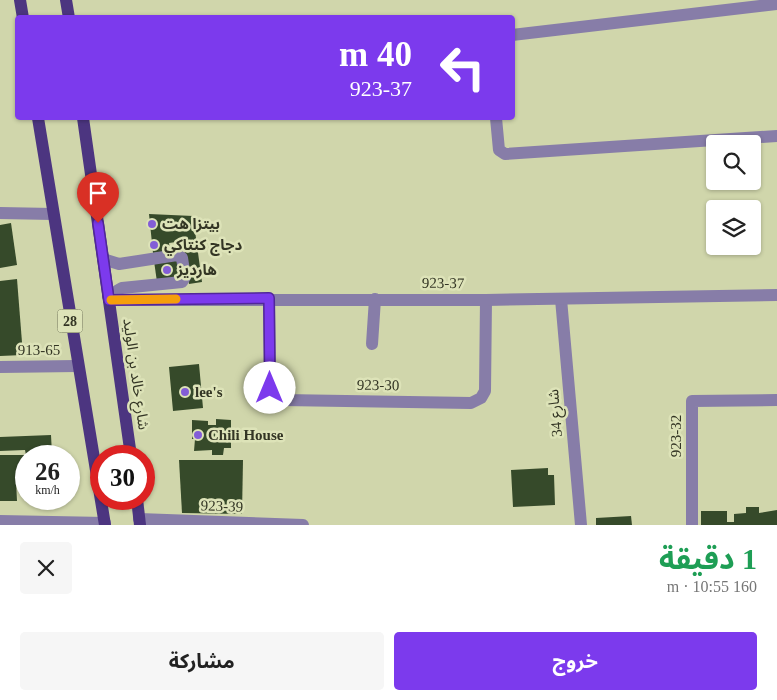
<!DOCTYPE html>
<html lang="ar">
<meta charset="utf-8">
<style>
body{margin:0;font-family:"Times New Roman","Noto Sans Arabic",serif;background:#f6f6f6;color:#222;direction:rtl;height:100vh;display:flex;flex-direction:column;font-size:19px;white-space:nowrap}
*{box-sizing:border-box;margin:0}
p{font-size:16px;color:#767676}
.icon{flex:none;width:28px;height:28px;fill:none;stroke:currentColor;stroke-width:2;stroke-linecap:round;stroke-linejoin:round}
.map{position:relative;height:525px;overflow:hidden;direction:ltr}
.side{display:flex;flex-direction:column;background:#fff;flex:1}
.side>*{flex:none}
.guide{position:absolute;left:15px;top:15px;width:500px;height:105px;border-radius:5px;box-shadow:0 1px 4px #0004;direction:rtl;background:#7c3aed;color:#fff;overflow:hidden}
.buttons{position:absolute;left:706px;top:135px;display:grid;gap:10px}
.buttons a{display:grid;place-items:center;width:55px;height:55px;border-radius:5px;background:#fff;box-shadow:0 1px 4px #0004;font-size:25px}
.speed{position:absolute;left:15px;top:445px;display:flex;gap:10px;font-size:25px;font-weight:700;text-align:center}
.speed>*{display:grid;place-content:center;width:65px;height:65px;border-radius:50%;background:#fff;box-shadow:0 1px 4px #0004;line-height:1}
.speed small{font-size:12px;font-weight:400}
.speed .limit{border:8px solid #d22;background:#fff;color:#111}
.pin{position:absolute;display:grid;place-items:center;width:42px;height:42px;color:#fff;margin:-51px -21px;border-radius:50% 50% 50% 0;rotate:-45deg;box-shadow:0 0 5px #0007}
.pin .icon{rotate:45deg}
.me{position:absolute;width:55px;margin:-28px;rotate:0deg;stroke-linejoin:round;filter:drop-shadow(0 0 4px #0008)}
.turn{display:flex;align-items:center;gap:18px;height:105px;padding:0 20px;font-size:22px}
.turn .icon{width:65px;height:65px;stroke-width:2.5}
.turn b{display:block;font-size:35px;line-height:42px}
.round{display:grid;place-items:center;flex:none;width:52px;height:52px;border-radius:5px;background:#f6f6f6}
.head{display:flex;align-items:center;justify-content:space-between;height:85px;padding:0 20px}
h1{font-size:30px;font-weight:700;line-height:38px;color:#1e9e55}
.button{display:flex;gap:10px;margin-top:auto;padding:10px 20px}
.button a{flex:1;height:58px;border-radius:5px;background:#7c3aed;color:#fff;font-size:20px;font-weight:700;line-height:58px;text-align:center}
.button a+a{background:#f6f6f6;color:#222}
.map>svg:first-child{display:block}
</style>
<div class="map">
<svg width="777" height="525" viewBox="0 0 777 525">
<rect width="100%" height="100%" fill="#d0d6ab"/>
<!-- building -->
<g fill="#364a2a">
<path d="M149,214L193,216L202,282L189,284L183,241L169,243L170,251L153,253Z"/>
<path d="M11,223L17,265L0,268V225Z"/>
<path d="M178,257L181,279L157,282L154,261Z"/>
<path d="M17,279L23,355L0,356V281Z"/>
<path d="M199,364L203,408L173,411L169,367Z"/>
<path d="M216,419L231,420V448H224L223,455H212V450L194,451L195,439H192V420L208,421V425H216Z"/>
<path d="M51,435L52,454L26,456V481H16L17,501H0V455H26L25,450L0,451V437Z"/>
<path d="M179,460H243L242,514L182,513Z"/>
<path d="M548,468V475H554L555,505L513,507L511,470Z"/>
<rect x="32" y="499" width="14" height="7"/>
<path d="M746,507H759V513L777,510V525H701V511H727V522H734V514L746,513Z"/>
<path d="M631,516L632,525H596V518Z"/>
</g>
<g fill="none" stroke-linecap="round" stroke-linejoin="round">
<!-- minor -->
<g stroke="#877da8" stroke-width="12">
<path d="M512,35L777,4"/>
<path d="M496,118L499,150L505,154L777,136"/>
<path d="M0,213L53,214"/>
<path d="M103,259L119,264L177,255L182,258L185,277L182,282L122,288L108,296"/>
<path d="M269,298L270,388L273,396L283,400L471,403L481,398L485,391L486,300"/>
<path d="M561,299L581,525"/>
<path d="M109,300H486L777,295"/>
<path d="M372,344L375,299"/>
<path d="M0,367L77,366"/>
<path d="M139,519L303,525"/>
<path d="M0,521L105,523"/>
<path d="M692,525V401L777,400"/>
</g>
<!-- major -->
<g stroke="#4c3580" stroke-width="12">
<path d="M20,0L23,18"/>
<path d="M66,0L69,18"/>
<path d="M38,118L105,525"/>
<path d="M83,118L131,456"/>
<path d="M137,499L140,525"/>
</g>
</g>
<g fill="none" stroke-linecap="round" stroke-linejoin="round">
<defs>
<path id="route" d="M98,223L109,300L269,298L270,388"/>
</defs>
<!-- route casing -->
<use href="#route" stroke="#51269a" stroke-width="12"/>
<!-- route -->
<use href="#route" stroke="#7c3aed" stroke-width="9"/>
<!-- slow -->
<path stroke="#f59e0b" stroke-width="9" d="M111,300L176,299"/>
</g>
<!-- markers -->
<g fill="#835dd7" stroke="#dde3b8" stroke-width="2">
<circle cx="152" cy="224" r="5"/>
<circle cx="154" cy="245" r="5"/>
<circle cx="167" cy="270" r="5"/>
<circle cx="185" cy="392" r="5"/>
<circle cx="198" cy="435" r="5"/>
</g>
<g text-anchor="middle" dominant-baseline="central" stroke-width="5" stroke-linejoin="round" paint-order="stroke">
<!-- shield labels -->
<rect fill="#dde3b8" stroke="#666950" stroke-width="1" x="57.5" y="309.5" width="25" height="23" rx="4"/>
<g font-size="14" font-weight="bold" fill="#333524">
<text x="70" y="321">28</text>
</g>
<!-- poi labels -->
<g font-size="15" font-weight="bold" fill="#333524" stroke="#dde3b8" text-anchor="start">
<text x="162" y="224">بيتزا هت</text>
<text x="164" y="245">دجاج كنتاكي</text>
<text x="177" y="270">هارديز</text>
<text x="195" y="392">lee's</text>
<text x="208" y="435">Chili House</text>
</g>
<!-- street labels -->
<g font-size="15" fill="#333524" stroke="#dde3b8">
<text transform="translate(443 283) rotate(1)">923-37</text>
<text x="39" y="350">913-65</text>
<text transform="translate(136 374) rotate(82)">شارع خالد بن الوليد</text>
<text transform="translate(378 385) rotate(1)">923-30</text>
<text transform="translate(555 413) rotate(-95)">شارع 34</text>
<text transform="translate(676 436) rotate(-90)">923-32</text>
<text transform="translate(222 506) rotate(2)">923-39</text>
</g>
</g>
</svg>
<div class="buttons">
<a><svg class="icon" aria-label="search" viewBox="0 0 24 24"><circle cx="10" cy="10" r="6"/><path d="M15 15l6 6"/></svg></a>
<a><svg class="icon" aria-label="layers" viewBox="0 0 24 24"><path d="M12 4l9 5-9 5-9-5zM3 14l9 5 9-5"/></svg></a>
</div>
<div class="speed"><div>26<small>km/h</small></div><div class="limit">30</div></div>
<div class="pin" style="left:98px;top:223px;background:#d93025"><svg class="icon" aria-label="arrive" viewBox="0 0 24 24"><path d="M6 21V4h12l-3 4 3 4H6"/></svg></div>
<svg class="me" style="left:270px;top:388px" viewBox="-20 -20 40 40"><circle r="19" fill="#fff"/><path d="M0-13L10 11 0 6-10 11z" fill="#7c3aed"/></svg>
<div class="guide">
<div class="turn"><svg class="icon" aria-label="left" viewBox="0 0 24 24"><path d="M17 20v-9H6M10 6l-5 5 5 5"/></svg><div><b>40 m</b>923-37</div></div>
</div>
</div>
<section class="side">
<div class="head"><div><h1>1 دقيقة</h1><p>160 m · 10:55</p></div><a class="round"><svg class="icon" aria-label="close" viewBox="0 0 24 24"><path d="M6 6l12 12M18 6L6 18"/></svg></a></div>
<div class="button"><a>خروج</a><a>مشاركة</a></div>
</section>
